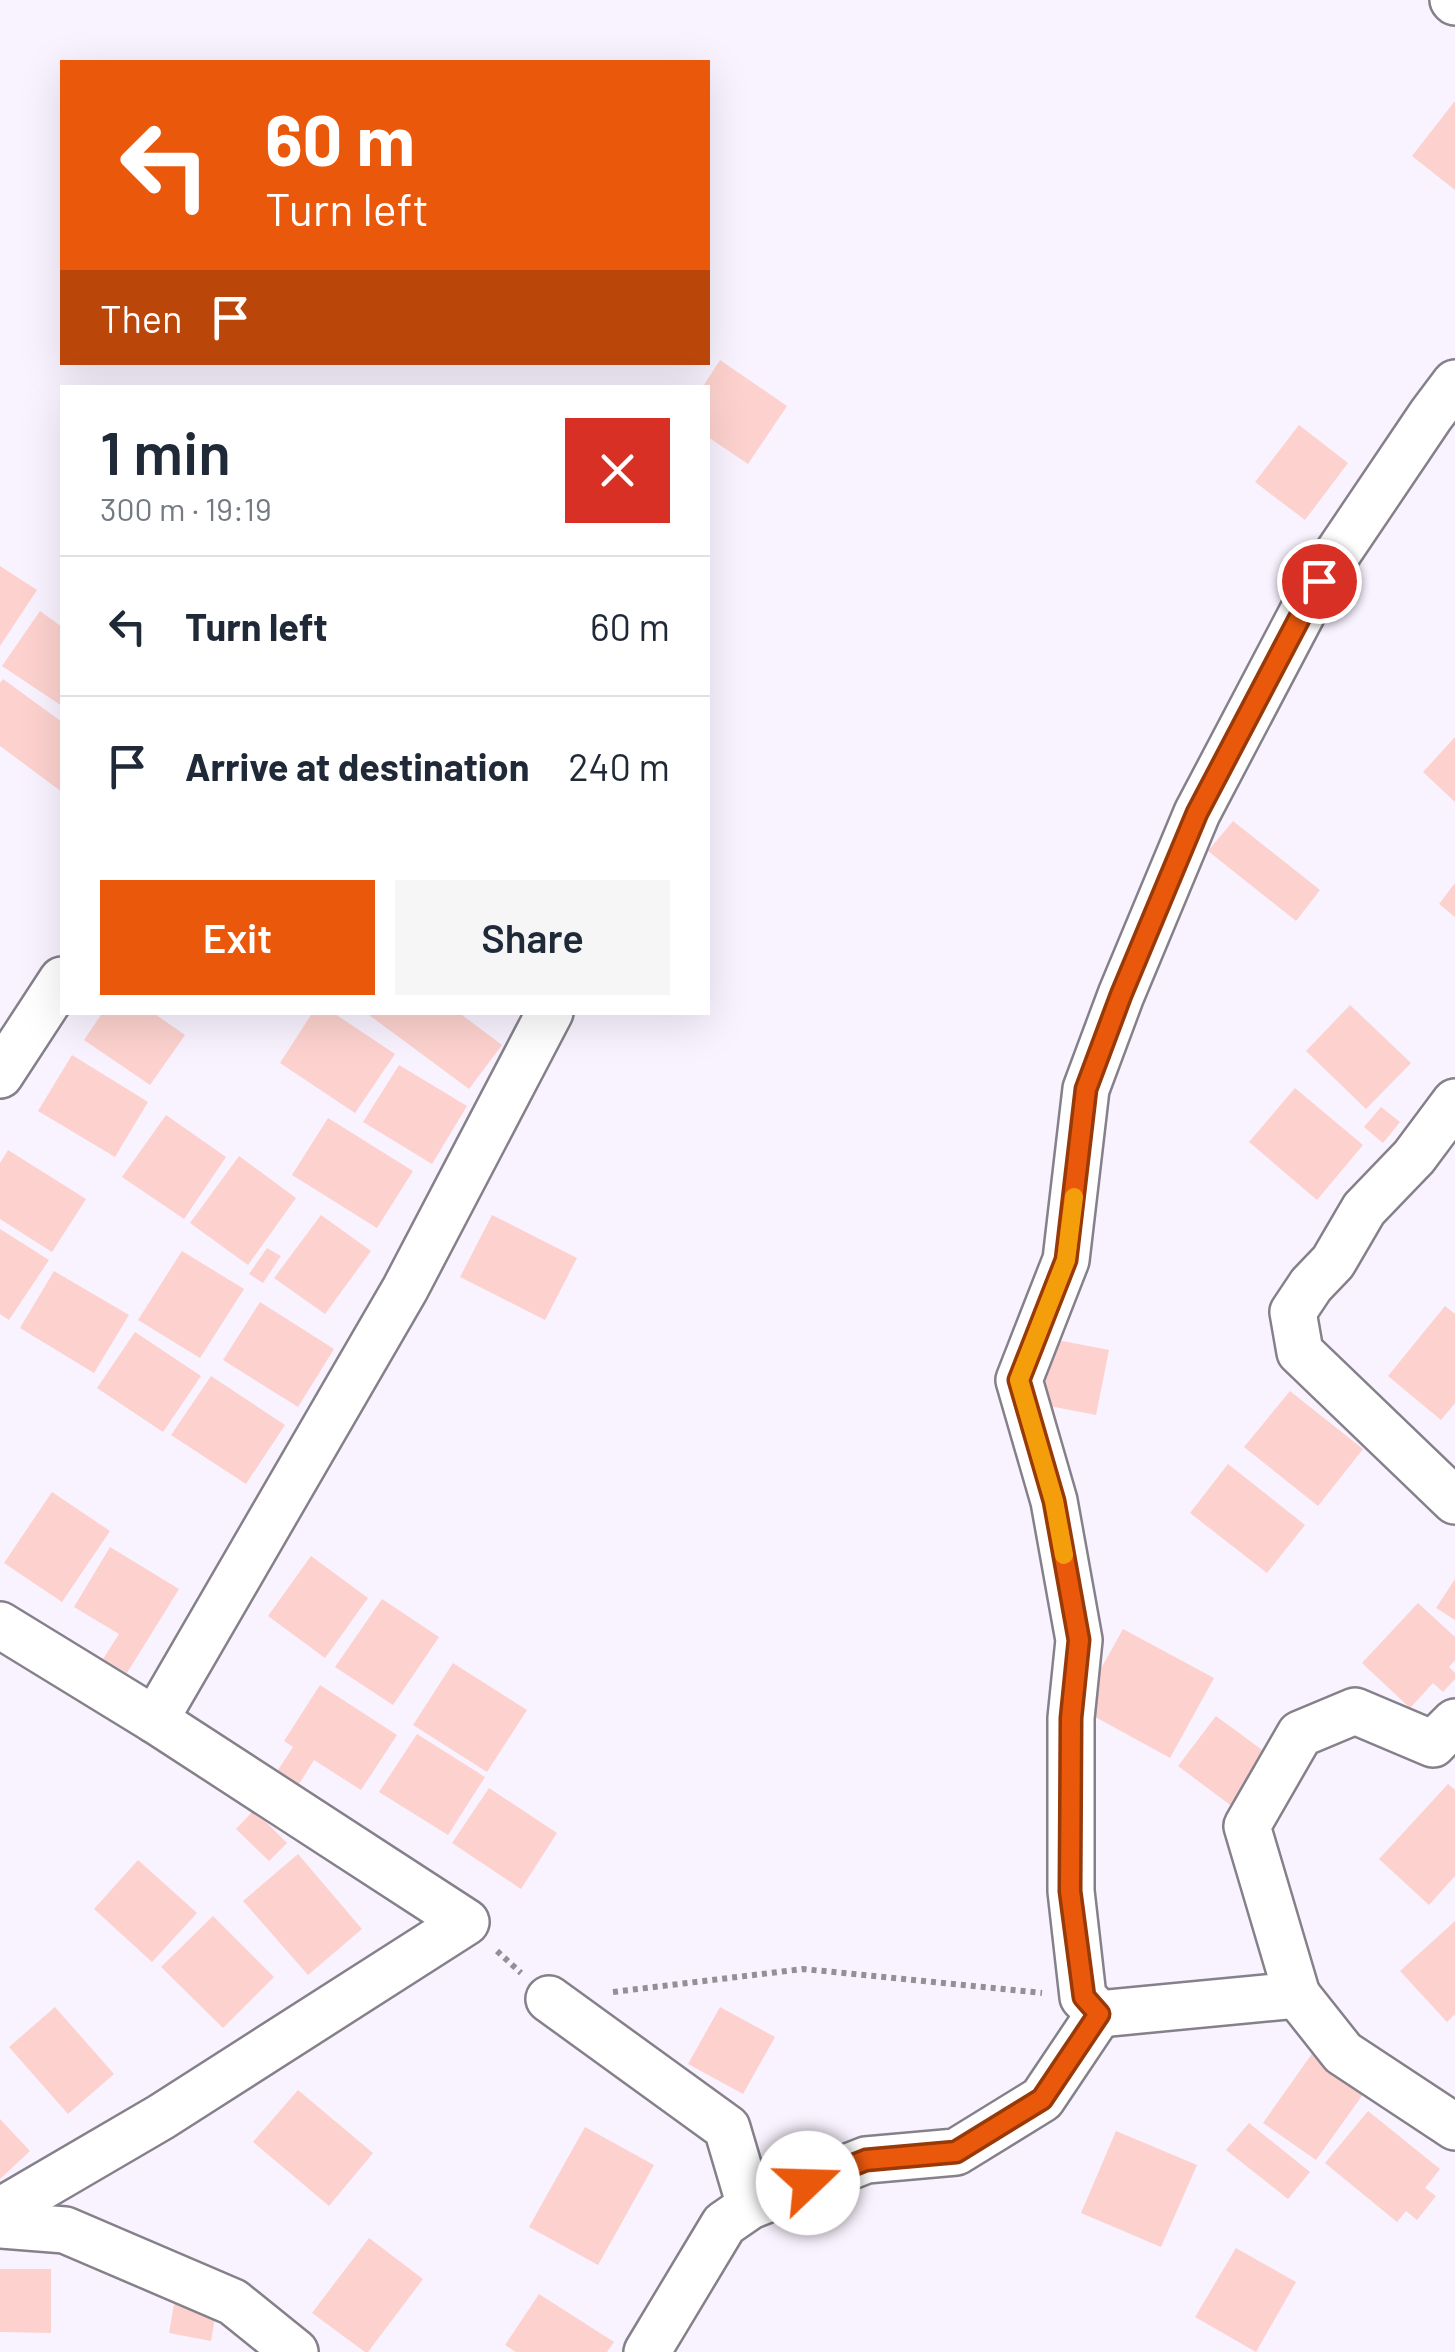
<!DOCTYPE html>
<meta charset="utf-8">
<style>
body{margin:0;font-family:Barlow,sans-serif;background:#f6f6f7;color:#1f2937;height:100vh;display:flex;flex-direction:column;font-size:38px;white-space:nowrap}
*{box-sizing:border-box;margin:0}
p{font-size:32px;color:#747a83}
.icon{flex:none;width:55px;height:55px;fill:none;stroke:currentColor;stroke-width:2;stroke-linecap:round;stroke-linejoin:round}
.map{position:relative;flex:1;overflow:hidden}
.side{position:absolute;left:60px;top:385px;width:650px;height:630px;display:flex;flex-direction:column;background:#fff;border-radius:0px;box-shadow:0 10px 40px #0002}
.side>*{flex:none}
.hud{position:absolute;left:60px;top:60px;width:650px;height:305px;border-radius:0px;box-shadow:0 10px 40px #0002;background:#ea580c;color:#fff;overflow:hidden}
.pin{position:absolute;display:grid;place-items:center;width:85px;height:85px;color:#fff;margin:-42px;border:5px solid #fff;border-radius:50%;box-shadow:0 2px 10px #0007}
.me{position:absolute;width:110px;margin:-55px;rotate:69deg;stroke-linejoin:round;filter:drop-shadow(0 0 8px #0008)}
.turn{display:flex;align-items:center;gap:35px;height:210px;padding:0 40px;font-size:45px}
.turn .icon{width:130px;height:130px;stroke-width:2.5}
.turn b{display:block;font-size:70px;line-height:85px}
.then{display:flex;align-items:center;height:95px;padding:0 40px;background:#0003;gap:20px;font-size:38px}
.round{display:grid;place-items:center;flex:none;width:105px;height:105px;border-radius:0px;background:#f6f6f7}
.overview{display:flex;align-items:center;justify-content:space-between;height:170px;padding:0 40px}
h1{font-size:60px;font-weight:600;line-height:75px}
.button{display:flex;gap:20px;margin-top:auto;padding:20px 40px}
.button a{flex:1;height:115px;border-radius:0px;background:#ea580c;color:#fff;font-size:40px;font-weight:600;line-height:115px;text-align:center}
.button a+a{background:#f6f6f7;color:#1f2937}
ul{padding:0;list-style:none}
li{display:flex;align-items:center;gap:30px;height:140px;padding:0 40px;border-top:2px solid #e0e1e3}
li div{flex:1}
li b{display:block;font-size:38px}
li em{font-style:normal}
.map>svg:first-child{display:block}
</style>
<div class="map">
<svg width="1455" height="2352" viewBox="0 0 1455 2352">
<rect width="100%" height="100%" fill="#f9f3ff"/>
<!-- building -->
<g fill="#fdd2ce">
<path d="M1455,101V190L1412,156Z"/>
<path d="M720,360L787,406L748,464L708,437V388H702Z"/>
<path d="M1299,425L1348,463L1305,520L1255,482Z"/>
<path d="M0,566L37,590L0,646Z"/>
<path d="M40,611L62,627V706L2,666Z"/>
<path d="M3,679L62,722V792L0,746V683Z"/>
<path d="M1455,737V802L1423,772Z"/>
<path d="M1233,821L1320,890L1296,921L1208,851Z"/>
<path d="M1455,883V917L1439,904Z"/>
<path d="M1350,1005L1411,1063L1366,1109L1306,1051Z"/>
<path d="M103,1012H152L185,1035L150,1085L84,1040Z"/>
<path d="M313,1012H332L395,1054L355,1113L280,1063Z"/>
<path d="M365,1012H458L502,1045L469,1089Z"/>
<path d="M72,1055L148,1102L115,1157L38,1111Z"/>
<path d="M399,1065L467,1106L432,1164L363,1122Z"/>
<path d="M1295,1088L1363,1145L1317,1200L1249,1142Z"/>
<path d="M1381,1107L1400,1122L1383,1143L1364,1127Z"/>
<path d="M166,1115L226,1157L184,1219L122,1177Z"/>
<path d="M328,1118L413,1171L377,1228L292,1175Z"/>
<path d="M8,1150L86,1199L52,1252L0,1219V1163Z"/>
<path d="M239,1156L296,1198L248,1265L190,1223Z"/>
<path d="M321,1215L371,1251L325,1314L274,1278Z"/>
<path d="M492,1215L577,1258L545,1320L460,1277Z"/>
<path d="M0,1229L49,1260L9,1320L0,1314Z"/>
<path d="M267,1248L281,1256L263,1283L249,1274Z"/>
<path d="M182,1251L244,1289L200,1358L138,1320Z"/>
<path d="M54,1271L129,1315L94,1373L20,1328Z"/>
<path d="M260,1302L334,1349L298,1407L223,1360Z"/>
<path d="M1445,1306L1455,1314V1403L1441,1420L1388,1376Z"/>
<path d="M135,1332L201,1376L163,1432L97,1388Z"/>
<path d="M1052,1339L1109,1350L1096,1415L1039,1404Z"/>
<path d="M211,1376L285,1425L246,1484L171,1435Z"/>
<path d="M1290,1391L1363,1449L1318,1506L1244,1447Z"/>
<path d="M1228,1464L1305,1525L1267,1573L1190,1513Z"/>
<path d="M52,1492L110,1531L62,1602L4,1563Z"/>
<path d="M110,1547L179,1589L127,1673L103,1659L119,1634L74,1607Z"/>
<path d="M311,1556L368,1598L325,1658L268,1616Z"/>
<path d="M1455,1579V1620L1436,1608Z"/>
<path d="M382,1599L439,1637L393,1705L335,1667Z"/>
<path d="M1418,1603L1455,1637V1660L1449,1667L1455,1673V1679L1443,1692L1433,1683L1410,1708L1362,1663Z"/>
<path d="M1123,1629L1214,1678L1170,1758L1079,1708Z"/>
<path d="M453,1663L527,1710L487,1772L413,1725Z"/>
<path d="M320,1685L397,1735L361,1790L314,1760L299,1784L278,1770L293,1747L284,1741Z"/>
<path d="M1216,1716L1273,1758L1234,1808L1178,1766Z"/>
<path d="M417,1734L485,1777L448,1835L379,1792Z"/>
<path d="M1448,1784L1455,1790V1876L1429,1905L1379,1859Z"/>
<path d="M489,1788L557,1833L521,1889L452,1843Z"/>
<path d="M254,1810L287,1843L269,1861L236,1829Z"/>
<path d="M298,1854L362,1929L308,1975L243,1901Z"/>
<path d="M138,1860L197,1913L152,1962L94,1909Z"/>
<path d="M213,1916L274,1977L223,2028L161,1967Z"/>
<path d="M1455,1921V2014L1447,2022L1400,1971Z"/>
<path d="M55,2007L114,2074L68,2114L9,2047Z"/>
<path d="M720,2007L775,2037L743,2094L688,2064Z"/>
<path d="M1316,2048L1369,2086L1316,2160L1263,2123Z"/>
<path d="M298,2090L373,2153L329,2206L253,2142Z"/>
<path d="M1368,2111L1440,2169L1425,2188L1436,2196L1417,2220L1406,2211L1397,2222L1325,2163Z"/>
<path d="M0,2119L30,2151L0,2179Z"/>
<path d="M1249,2123L1310,2172L1288,2199L1226,2150Z"/>
<path d="M585,2127L654,2165L598,2265L529,2227Z"/>
<path d="M1116,2131L1197,2165L1161,2247L1081,2213Z"/>
<path d="M369,2238L423,2279L368,2352H365L312,2313Z"/>
<path d="M1236,2248L1296,2282L1256,2352L1195,2317Z"/>
<path d="M0,2269H51V2333L0,2332Z"/>
<path d="M539,2294L614,2342L607,2352H516L505,2345Z"/>
<path d="M174,2304L216,2312L211,2341L169,2333Z"/>
</g>
<g fill="none" stroke-linecap="round" stroke-linejoin="round">
<defs>
<g id="minor">
<path d="M1453,0L1455,2"/>
<path d="M1455,383L1431,415L1319,581L1197,813L1121,995L1086,1089L1066,1260L1019,1380L1054,1501L1079,1640L1071,1718V1891L1083,1997L1099,2014L1297,1995L1247,1826L1300,1734L1355,1711L1433,1744L1455,1722"/>
<path d="M0,1075L62,980"/>
<path d="M1455,1102L1414,1157L1364,1209L1333,1262L1311,1285L1293,1312L1300,1352L1455,1501"/>
<path d="M0,1625L155,1720L466,1922L161,2117L0,2211"/>
<path d="M155,1720L405,1289L550,1012"/>
<path d="M1297,1995L1343,2053L1455,2127"/>
<path d="M549,1999L727,2128L750,2206"/>
<path d="M0,2225L65,2230L233,2302L295,2352"/>
<path d="M647,2352L724,2224L750,2206L866,2160L956,2152L1042,2099L1099,2014"/>
</g>
</defs>
<!-- minor casing -->
<use href="#minor" stroke="#85808a" stroke-width="50"/>
<!-- path -->
<g stroke="#938f97" stroke-width="6" stroke-dasharray="5 5" stroke-linecap="butt">
<path d="M497,1951L521,1973"/>
<path d="M613,1992L803,1969L1042,1993"/>
</g>
<!-- minor -->
<use href="#minor" stroke="#fff" stroke-width="45"/>
</g>
<g fill="none" stroke-linecap="round" stroke-linejoin="round">
<defs>
<path id="route" d="M808,2183L866,2160L956,2152L1042,2099L1099,2014L1084,1997L1070,1891L1071,1718L1079,1640L1054,1501L1019,1380L1066,1260L1086,1089L1121,995L1197,813L1319,581"/>
</defs>
<!-- route casing -->
<use href="#route" stroke="#983908" stroke-width="25"/>
<!-- route -->
<use href="#route" stroke="#ea580c" stroke-width="18"/>
<!-- slow -->
<path stroke="#f59e0b" stroke-width="18" d="M1064,1555L1054,1501L1019,1380L1066,1260L1074,1197"/>
</g>
</svg>
<div class="pin" style="left:1319px;top:581px;background:#d93025"><svg class="icon" aria-label="arrive" viewBox="0 0 24 24"><path d="M6 21V4h12l-3 4 3 4H6"/></svg></div>
<svg class="me" style="left:808px;top:2183px" viewBox="-20 -20 40 40"><circle r="19" fill="#fff"/><path d="M0-13L10 11 0 6-10 11z" fill="#ea580c"/></svg>
<div class="hud">
<div class="turn"><svg class="icon" aria-label="left" viewBox="0 0 24 24"><path d="M17 20v-9H6M10 6l-5 5 5 5"/></svg><div><b>60 m</b>Turn left</div></div>
<div class="then">Then<svg class="icon" aria-label="arrive" viewBox="0 0 24 24"><path d="M6 21V4h12l-3 4 3 4H6"/></svg></div>
</div>
<section class="side">
<div class="overview"><div><h1>1 min</h1><p>300 m · 19:19</p></div><a class="round" style="background:#d93025;color:#fff"><svg class="icon" aria-label="close" viewBox="0 0 24 24"><path d="M6 6l12 12M18 6L6 18"/></svg></a></div>
<ul>
<li><svg class="icon" aria-label="left" viewBox="0 0 24 24"><path d="M17 20v-9H6M10 6l-5 5 5 5"/></svg><div><b>Turn left</b></div><em>60 m</em></li>
<li><svg class="icon" aria-label="arrive" viewBox="0 0 24 24"><path d="M6 21V4h12l-3 4 3 4H6"/></svg><div><b>Arrive at destination</b></div><em>240 m</em></li>
</ul>
<div class="button"><a>Exit</a><a>Share</a></div>
</section>
</div>
